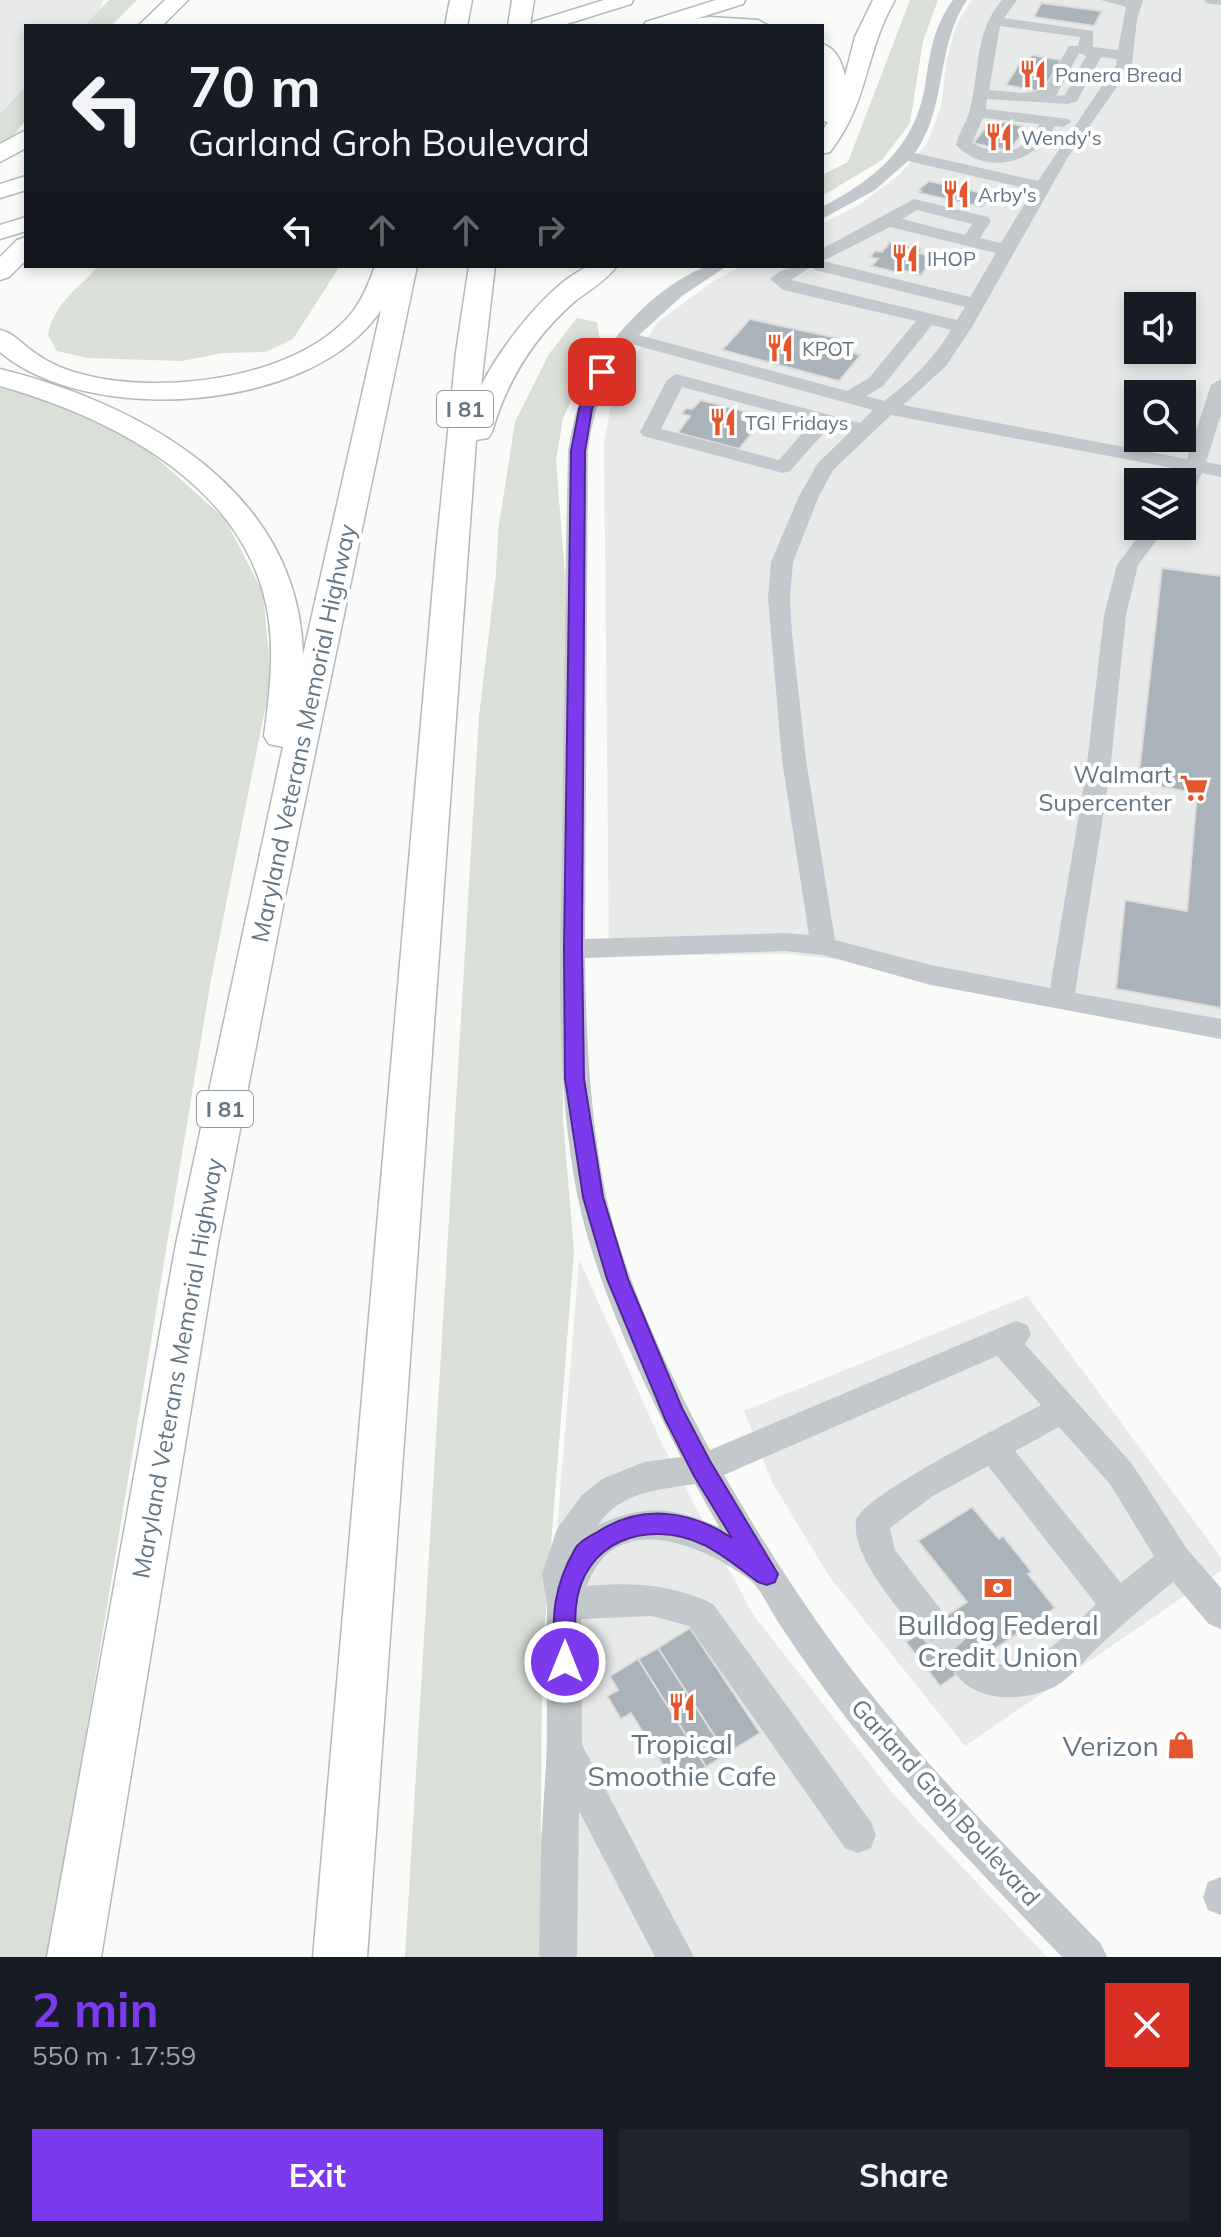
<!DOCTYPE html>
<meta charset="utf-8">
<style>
body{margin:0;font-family:Mulish,sans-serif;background:#20242c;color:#f1f3f6;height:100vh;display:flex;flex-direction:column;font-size:30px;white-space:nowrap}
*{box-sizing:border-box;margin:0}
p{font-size:26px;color:#9ea1a6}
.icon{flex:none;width:44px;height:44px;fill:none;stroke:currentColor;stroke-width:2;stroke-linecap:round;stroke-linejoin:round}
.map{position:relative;height:1957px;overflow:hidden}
.sheet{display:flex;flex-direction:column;background:#171b24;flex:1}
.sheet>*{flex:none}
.banner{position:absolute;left:24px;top:24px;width:800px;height:244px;border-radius:0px;box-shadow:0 4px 12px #0003;background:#171b24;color:#f1f3f6;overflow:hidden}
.controls{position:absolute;left:1124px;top:292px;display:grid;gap:16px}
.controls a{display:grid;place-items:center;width:72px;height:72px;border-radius:0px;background:#171b24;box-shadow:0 4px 12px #0003;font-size:40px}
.pin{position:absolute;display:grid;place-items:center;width:68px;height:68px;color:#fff;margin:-34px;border-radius:16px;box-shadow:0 4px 12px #0006}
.me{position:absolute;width:88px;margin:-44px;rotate:0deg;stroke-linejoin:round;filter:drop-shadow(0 0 6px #0008)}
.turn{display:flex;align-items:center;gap:28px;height:168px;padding:0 32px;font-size:36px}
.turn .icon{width:104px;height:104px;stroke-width:2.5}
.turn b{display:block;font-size:56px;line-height:68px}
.lanes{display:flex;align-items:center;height:76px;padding:0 32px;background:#0003;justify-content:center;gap:40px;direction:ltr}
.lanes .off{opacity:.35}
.round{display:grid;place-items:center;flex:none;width:84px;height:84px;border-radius:0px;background:#20242c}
.headline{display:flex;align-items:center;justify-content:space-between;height:136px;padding:0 32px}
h1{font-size:48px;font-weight:700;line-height:60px;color:#7c3aed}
.primary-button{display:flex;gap:16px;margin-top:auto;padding:16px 32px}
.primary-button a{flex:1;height:92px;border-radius:0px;background:#7c3aed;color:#fff;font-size:32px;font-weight:700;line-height:92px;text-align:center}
.primary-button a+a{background:#20242c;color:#f1f3f6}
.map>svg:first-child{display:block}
</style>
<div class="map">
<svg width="1221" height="1957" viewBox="0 0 1221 1957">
<rect width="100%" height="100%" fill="#fafaf8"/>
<!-- built -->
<g fill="#e8e9e9" fill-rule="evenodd">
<path d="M0,0H103L93,26H26V94L0,121Z"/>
<path d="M972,0H1221V1037L969,989L842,960L790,954L609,956L604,442L611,406L631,361L658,322L712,282L741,266H822V224L862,203L899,175L927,143L941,107L947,58L957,23ZM1138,306H1182V350H1138ZM1138,394H1182V438H1138ZM1138,482H1182V526H1138Z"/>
<path d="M579,1259L662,1444L752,1613L894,1795L1047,1957H545L547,1654Z"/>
<path d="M1027,1296L1221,1557V1571L965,1746L829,1576L772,1482L744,1411Z"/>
</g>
<!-- green -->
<g fill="#dadfd7">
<path d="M109,0H137L111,26H84Z"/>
<path d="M910,0H938L923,41L910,123L882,160L822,196V175L848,162Z"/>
<path d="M26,87V120L0,152V114Z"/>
<path d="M98,266H340L293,339L266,352L223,353L182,361L87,358L57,351L48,335C54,302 78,290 98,266Z"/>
<path d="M577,318L597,322L601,347L579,383L563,419L556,460L565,576L563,1121L574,1252L542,1660L540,1957H405L479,716L496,574L498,531L515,422L549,354Z"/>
<path d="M0,388L51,401L141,444L225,519L263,593L271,679L210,985L49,1957H0Z"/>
</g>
<!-- building -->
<g fill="#aab3b9" stroke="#dcdcda" stroke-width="2">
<path d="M1041,3L1102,11L1094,26L1034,17Z"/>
<path d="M1032,55L1061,60L1042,92L1006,85L1021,61L1027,62Z"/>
<path d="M997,121L1023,126L1020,131L1024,132L1009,151L973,143L987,126L993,127Z"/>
<path d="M929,181L992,195L982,207L919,193L921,191L918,190Z"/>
<path d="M890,242L922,249L919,253L936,257L921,275L906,271L903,274L871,266L878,259L870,257L875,251L882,252Z"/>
<path d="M750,319L837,338L830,346L861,355L839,381L722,350Z"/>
<path d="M701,400L765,417L739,449L678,433L690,416L681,414L686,408L692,409Z"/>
<path d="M1162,568L1221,576V1008L1116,989L1125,900L1187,911L1197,793L1138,783Z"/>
<path d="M972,1507L999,1539L1003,1536L1032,1572L1028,1574L1055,1608L940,1686L906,1642L967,1602L918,1541Z"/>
<path d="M690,1628L760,1733L726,1754L658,1648Z"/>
<path d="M658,1648L726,1754L706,1767L638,1659Z"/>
<path d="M638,1659L706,1767L676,1786L631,1713L621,1719L607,1696L618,1690L610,1676Z"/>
</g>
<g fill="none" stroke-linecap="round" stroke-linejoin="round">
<!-- minor-tunnel -->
<path stroke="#d5d9db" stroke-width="33" stroke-dasharray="33 17" stroke-linecap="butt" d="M932,1625L969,1666"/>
<defs>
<g id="major">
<path d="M604,0H633L631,4L560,26H530L533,22Z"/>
<path d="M716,0H745L743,4L673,26H643L646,22Z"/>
<path d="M26,176V190L0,198V184Z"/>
<path d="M26,217V231L0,239V225Z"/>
</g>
<g id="highway">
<path d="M165,0H188L162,26H138Z"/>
<path d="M450,0H472L467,26H445Z"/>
<path d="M512,0H534L530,26H508Z"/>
<path d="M873,0H895C864,53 870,100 830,152L822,154V131L828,122L822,121V44C836,48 842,62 845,76L855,37Z"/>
<path d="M710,17L758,20L769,26H673L676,21Z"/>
<path d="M26,130V148L0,162V144Z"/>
<path d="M26,237V260L9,277L0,280V257L17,240Z"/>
<path d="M375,266H417L282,911L218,1244L101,1957H47L176,1244L283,747L269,744L264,736C269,698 274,659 269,621C251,488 116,419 0,386V369C141,404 299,490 303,655L381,310C314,412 90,428 0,352V330C14,333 23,345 35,353C50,364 68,371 85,375C163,395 295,379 350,315C362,301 369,283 375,266Z"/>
<path d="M469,266H495L481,386C499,349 548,285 585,268C594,264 608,266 617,266C607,280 588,291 574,302C533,338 507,380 492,432L488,438L476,440L367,1957H313L436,552L456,352Z"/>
</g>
</defs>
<!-- major casing -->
<use href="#major" stroke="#b5babe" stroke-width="3"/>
<!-- highway casing -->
<use href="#highway" stroke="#b4b9bd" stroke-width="3"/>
<!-- minor -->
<g fill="#c3c8cc" fill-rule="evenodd">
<path d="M953,0H967C935,47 948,106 915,153L1038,181L1116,65L1117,59L1101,57L1077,101L1068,104L987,99L986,109L1069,119L1071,122L1063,127L1055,126C1036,163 987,177 956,145C959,132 967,122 970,109C980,71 974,32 1002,0H1017L1004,18L1093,31V47L1118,50L1126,7L1101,0H1143L1137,19L1132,65L1068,157L972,327L946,366L903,405L1187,459L1211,385L1221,379V415L1206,462L1221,465V477L1202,473L1189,498L1182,500V482H1177L1183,470L891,415L833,470L819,496L793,562L790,598L792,634L806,760L835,940L931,965L1050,988L1086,772L1104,615L1117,565L1146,526H1167L1138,565L1126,615L1110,772L1075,993L1221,1019V1039L931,985L823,955L785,951L585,958C586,1037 590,1118 606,1196C626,1284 668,1371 710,1450L1016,1321L1027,1325L1031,1334L1025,1344L1132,1464L1187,1549L1221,1588V1629L1209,1624L1173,1582C1147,1603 1122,1625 1097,1648C1085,1660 1071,1677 1056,1686C1024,1703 968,1704 952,1666L957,1654L969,1649C977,1653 984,1658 991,1661C1033,1680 1069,1629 1096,1604L988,1466L933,1496L890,1528L895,1550L944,1614L949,1625L944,1636L932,1641L920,1636C900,1610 851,1556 856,1521C860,1496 1012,1421 1041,1405L997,1356L724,1475C775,1563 831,1648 897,1726C960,1802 1032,1872 1101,1944L1107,1957H1062C988,1880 913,1804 847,1719C824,1689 801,1657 780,1625C771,1612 762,1590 750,1580C703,1545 615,1507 587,1586C633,1582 671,1584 713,1604L871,1822L876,1835L871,1848L858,1853L845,1848L689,1626L652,1616L581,1619L582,1745L694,1957H655L579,1811L577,1957H539L541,1844L547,1748V1604L542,1574L557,1529L582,1495L602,1479L644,1462L681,1457C640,1377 595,1282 577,1194C555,1078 560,961 562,844C564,713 565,582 568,451C572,428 576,406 586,385C608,338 654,289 702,268C709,265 719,266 727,266L682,296L639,335L847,391L869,378L916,321L783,290L770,279C785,264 802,266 822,266V249L914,199L988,217L991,221L980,238L1001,243L1033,190L908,161L875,190L822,219V207C874,180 915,147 925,86C930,54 933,27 953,0ZM1000,26L1080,37L1078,46H1069L1044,90L1023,93L989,90ZM1079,53L1086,56L1065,95L1056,96ZM983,118L1040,124C1024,154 1001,158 972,143ZM917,210L972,224L965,235L902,219ZM890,227L996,253L970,297L823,261ZM812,266L815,270L965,307L957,320L791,280ZM932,325L951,330C934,359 911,381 884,401L866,396L883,386ZM631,344L873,410L860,423L676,374L667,380L640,432L643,436L783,473L790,471L829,427L850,432L818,463L799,496L771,562L768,598L782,760L809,935L785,933L585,939L588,451C593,411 605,376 631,344ZM682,387L812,422L779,460L661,429ZM1059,1427L1110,1484L1154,1556L1121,1583L1015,1451ZM695,1484L719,1527C671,1506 645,1504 598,1525C621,1491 658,1490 695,1484Z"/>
<path d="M1204,0H1221V5L1206,3Z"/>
<path d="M1221,1877V1915L1208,1910L1203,1897L1208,1882Z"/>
</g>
<!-- major -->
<use href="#major" fill="#fff" fill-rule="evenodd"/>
<!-- highway -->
<use href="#highway" fill="#fff" fill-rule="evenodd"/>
</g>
<!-- route -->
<path fill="#7c3aed" stroke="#51269a" stroke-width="2" d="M597,369L608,372L592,409L585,451L582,949L584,1079L603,1197L628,1279L682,1408L710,1461L778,1574L775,1582L767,1585L758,1582C740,1569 722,1553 702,1544C647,1519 583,1541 576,1606C574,1624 576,1644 577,1662L573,1670L565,1673L556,1670L553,1662C553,1617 552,1589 575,1549C579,1541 591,1536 599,1531C642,1504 690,1510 732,1538L694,1476L665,1419L607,1279L583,1197L565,1079L564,949L571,451L579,409Z"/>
<!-- icons -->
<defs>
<symbol id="restaurant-bare" viewBox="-9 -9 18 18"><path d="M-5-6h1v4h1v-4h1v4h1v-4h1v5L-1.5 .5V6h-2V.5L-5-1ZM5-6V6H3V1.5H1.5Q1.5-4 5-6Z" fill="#e4572e" stroke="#fff" stroke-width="2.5" paint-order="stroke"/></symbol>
<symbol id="supermarket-bare" viewBox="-9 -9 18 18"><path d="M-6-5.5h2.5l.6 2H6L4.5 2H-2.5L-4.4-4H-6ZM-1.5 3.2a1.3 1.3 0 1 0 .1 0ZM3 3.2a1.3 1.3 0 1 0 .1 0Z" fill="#e4572e" stroke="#fff" stroke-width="2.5" paint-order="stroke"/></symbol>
<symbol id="bank-bare" viewBox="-9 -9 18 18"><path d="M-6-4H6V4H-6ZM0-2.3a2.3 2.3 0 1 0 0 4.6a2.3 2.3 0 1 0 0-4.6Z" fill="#e4572e" stroke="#fff" stroke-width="2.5" paint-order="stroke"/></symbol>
<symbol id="shop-bare" viewBox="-9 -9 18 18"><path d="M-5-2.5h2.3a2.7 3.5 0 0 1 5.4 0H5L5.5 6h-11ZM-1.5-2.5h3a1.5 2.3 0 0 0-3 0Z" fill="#e4572e" stroke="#fff" stroke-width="2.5" paint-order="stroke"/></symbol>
</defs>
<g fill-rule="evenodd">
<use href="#restaurant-bare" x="1013" y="54" width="40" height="40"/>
<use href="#restaurant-bare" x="979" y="117" width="40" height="40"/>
<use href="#restaurant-bare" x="936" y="174" width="40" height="40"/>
<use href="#restaurant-bare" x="885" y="238" width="40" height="40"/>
<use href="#restaurant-bare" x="760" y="328" width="40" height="40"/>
<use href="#restaurant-bare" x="703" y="402" width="40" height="40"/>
<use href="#supermarket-bare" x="1174" y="768" width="40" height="40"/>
<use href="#bank-bare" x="978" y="1568" width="40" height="40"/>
<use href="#restaurant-bare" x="662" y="1687" width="40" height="40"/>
<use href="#shop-bare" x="1161" y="1725" width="40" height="40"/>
</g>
<g text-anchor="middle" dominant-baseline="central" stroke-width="8" stroke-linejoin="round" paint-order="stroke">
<!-- far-poi labels -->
<g font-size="20" fill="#657683" stroke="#fff" text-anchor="start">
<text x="1055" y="74">Panera Bread</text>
<text x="1021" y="137">Wendy's</text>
<text x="978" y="194">Arby's</text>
<text x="927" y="258">IHOP</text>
<text x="802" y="348">KPOT</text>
<text x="745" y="422">TGI Fridays</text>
</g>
<!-- shield labels -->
<g fill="#fff" stroke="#939fa8" stroke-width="2">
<rect x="437" y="391" width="56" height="36" rx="6"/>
<rect x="197" y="1091" width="56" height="36" rx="6"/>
</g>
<g font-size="22" font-weight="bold" fill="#657683">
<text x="465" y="409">I 81</text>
<text x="225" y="1109">I 81</text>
</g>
<!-- street labels -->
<g font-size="24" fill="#657683" stroke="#fff">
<text transform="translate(303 733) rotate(-78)">Maryland Veterans Memorial Highway</text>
<text transform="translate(177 1368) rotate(-80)">Maryland Veterans Memorial Highway</text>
<text transform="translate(946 1802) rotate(48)">Garland Groh Boulevard</text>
</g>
<!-- poi labels -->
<g font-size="24" fill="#657683" stroke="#fff" text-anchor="end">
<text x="1172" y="774">Walmart<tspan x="1172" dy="28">Supercenter</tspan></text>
</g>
<!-- near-poi labels -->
<g font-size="28" fill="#657683" stroke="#fff">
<text x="998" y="1624">Bulldog Federal<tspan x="998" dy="32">Credit Union</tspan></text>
<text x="682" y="1743">Tropical<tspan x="682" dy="32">Smoothie Cafe</tspan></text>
<text x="1159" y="1745" text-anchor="end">Verizon</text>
</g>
</g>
</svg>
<div class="controls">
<a><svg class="icon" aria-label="sound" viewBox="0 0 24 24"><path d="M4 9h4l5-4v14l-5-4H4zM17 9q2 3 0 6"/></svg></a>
<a><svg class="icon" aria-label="search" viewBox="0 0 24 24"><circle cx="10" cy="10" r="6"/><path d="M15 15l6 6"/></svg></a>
<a><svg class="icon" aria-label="layers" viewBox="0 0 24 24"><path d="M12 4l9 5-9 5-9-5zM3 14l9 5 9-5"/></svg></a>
</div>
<div class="pin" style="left:602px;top:372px;background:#d93025"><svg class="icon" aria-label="arrive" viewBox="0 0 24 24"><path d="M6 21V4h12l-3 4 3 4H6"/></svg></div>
<svg class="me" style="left:565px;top:1662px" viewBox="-20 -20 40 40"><circle r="17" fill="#7c3aed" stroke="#fff" stroke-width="3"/><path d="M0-11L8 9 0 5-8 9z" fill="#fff"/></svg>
<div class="banner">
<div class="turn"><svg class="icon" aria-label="left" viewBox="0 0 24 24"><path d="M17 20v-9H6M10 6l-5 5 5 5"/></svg><div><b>70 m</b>Garland Groh Boulevard</div></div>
<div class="lanes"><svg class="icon" aria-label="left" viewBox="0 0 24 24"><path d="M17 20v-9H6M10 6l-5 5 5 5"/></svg><svg class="icon off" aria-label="ahead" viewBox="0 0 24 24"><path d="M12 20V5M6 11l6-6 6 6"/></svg><svg class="icon off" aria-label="ahead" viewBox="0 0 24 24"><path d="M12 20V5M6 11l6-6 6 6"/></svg><svg class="icon off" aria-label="right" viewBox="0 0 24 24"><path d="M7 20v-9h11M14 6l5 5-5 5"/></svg></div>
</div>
</div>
<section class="sheet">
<div class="headline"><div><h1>2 min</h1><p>550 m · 17:59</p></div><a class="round" style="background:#d93025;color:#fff"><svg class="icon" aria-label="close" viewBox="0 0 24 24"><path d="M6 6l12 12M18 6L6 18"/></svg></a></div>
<div class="primary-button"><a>Exit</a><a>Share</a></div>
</section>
